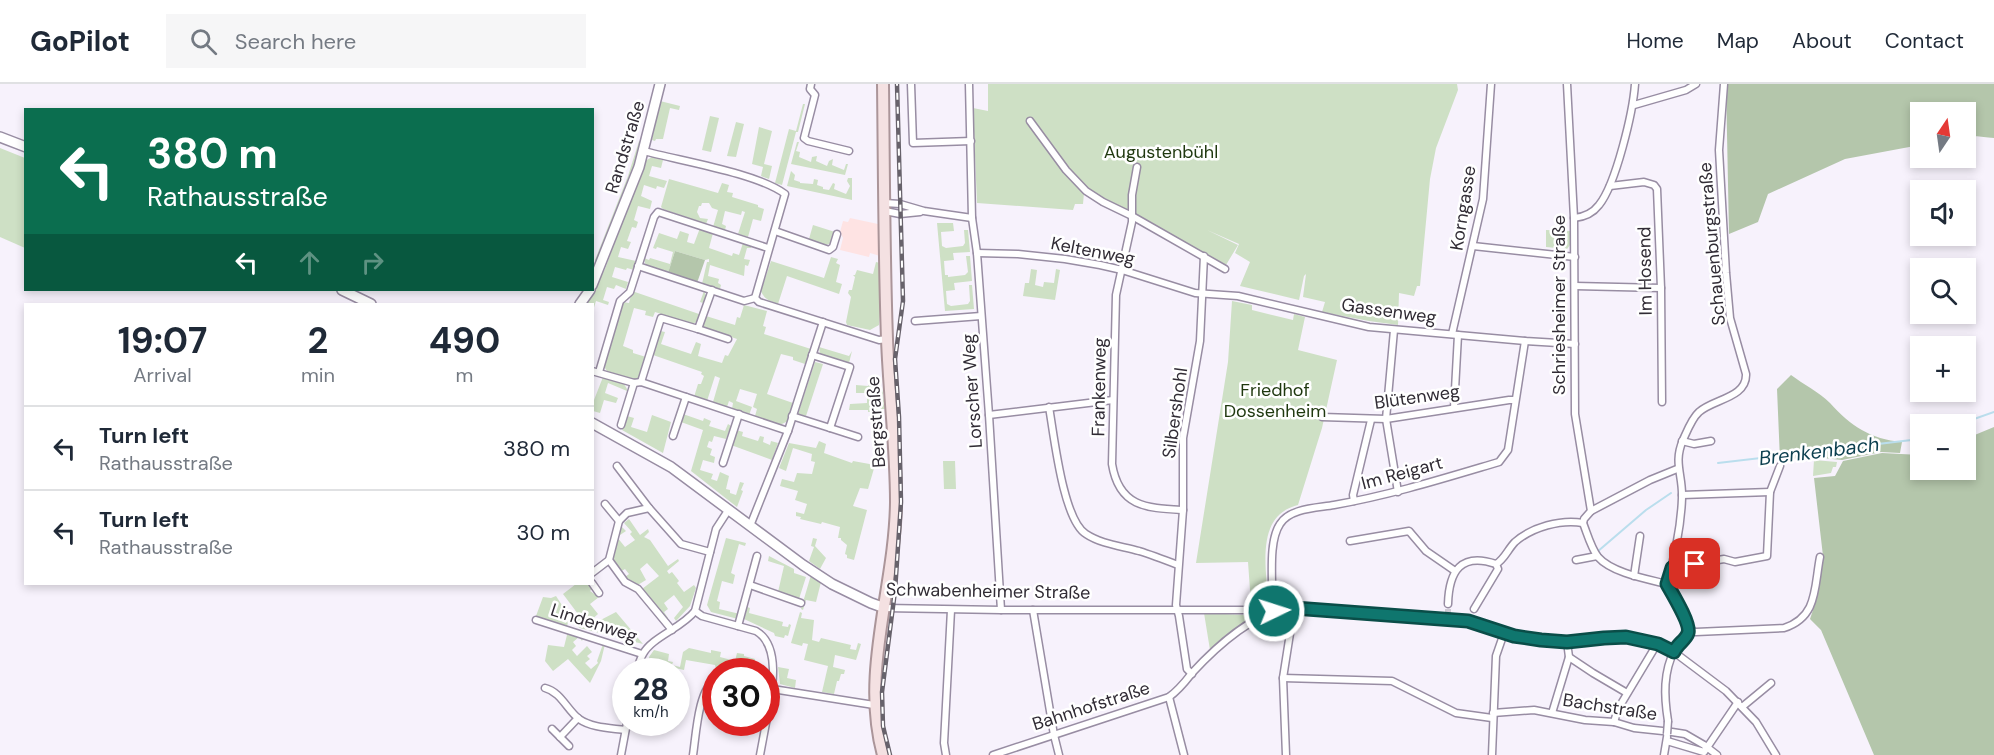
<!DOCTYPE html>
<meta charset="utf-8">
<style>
body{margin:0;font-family:"DM Sans",sans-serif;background:#f6f6f7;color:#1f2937;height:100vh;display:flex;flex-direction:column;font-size:22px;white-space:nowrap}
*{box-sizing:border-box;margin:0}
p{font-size:20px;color:#747a83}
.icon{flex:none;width:33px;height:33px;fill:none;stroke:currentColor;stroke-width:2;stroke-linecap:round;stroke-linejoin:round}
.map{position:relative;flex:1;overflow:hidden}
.sheet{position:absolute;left:24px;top:219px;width:570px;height:282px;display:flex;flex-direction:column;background:#fff;border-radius:0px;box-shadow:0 3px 9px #0003}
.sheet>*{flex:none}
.guide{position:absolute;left:24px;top:24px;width:570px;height:183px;border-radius:0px;box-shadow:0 3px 9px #0003;background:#0b6e4f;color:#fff;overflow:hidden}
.needle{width:39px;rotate:13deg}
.tools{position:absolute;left:1910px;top:18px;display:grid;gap:12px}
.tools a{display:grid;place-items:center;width:66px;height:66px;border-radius:0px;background:#fff;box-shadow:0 3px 9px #0003;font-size:30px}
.speed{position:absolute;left:612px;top:574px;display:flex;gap:12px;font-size:30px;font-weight:700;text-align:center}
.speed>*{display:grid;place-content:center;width:78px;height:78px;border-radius:50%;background:#fff;box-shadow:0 3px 9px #0003;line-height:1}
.speed small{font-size:15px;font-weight:400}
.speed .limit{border:9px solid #d22;background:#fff;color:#111}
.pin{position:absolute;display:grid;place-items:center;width:51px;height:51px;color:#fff;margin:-26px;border-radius:12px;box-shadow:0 3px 9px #0006}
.me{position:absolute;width:66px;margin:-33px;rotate:86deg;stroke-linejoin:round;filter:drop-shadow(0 0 4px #0008)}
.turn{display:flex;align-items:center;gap:21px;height:126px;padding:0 24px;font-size:27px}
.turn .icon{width:78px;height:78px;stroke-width:2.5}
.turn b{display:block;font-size:42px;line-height:51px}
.lanes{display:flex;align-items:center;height:57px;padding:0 24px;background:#0003;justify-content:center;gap:30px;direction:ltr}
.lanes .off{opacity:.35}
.eta{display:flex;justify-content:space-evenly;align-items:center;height:102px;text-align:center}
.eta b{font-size:36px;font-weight:700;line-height:42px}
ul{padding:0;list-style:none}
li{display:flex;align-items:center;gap:18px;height:84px;padding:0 24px;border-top:2px solid #e0e1e3}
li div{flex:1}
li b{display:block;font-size:22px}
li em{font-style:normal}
header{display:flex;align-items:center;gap:36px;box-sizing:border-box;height:84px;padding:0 30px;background:#fff;border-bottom:2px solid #e0e1e3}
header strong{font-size:28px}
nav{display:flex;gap:33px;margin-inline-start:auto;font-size:21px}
.search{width:420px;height:54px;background:#f6f6f7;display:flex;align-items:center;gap:15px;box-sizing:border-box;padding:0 21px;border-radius:0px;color:#747a83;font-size:22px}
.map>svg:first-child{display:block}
</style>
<header>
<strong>GoPilot</strong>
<div class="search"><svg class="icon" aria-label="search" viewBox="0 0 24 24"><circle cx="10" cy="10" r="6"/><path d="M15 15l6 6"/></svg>Search here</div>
<nav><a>Home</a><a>Map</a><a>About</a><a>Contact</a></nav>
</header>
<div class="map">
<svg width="1994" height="671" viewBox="0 0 1994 671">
<rect width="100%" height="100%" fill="#f7f2fc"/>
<!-- education -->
<path fill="#fee3e3" d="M850,134L878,140L880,172L870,169L869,173L840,166L843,154L840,148L843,137L848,138Z"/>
<!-- green -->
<g fill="#cee0c5">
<path d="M988,0H1457L1458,6L1436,64L1430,95L1420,202H1417L1414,212L1399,209L1398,241L1369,237L1322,228L1325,218L1303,213L1306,190L1304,192L1299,216L1240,202L1250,178L1235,169L1239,160L1207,146L1238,161L1226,181L1094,110L1078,96L1030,36L1026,35L1052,72L1084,109L1083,120H1075L1073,126L977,119L973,24L988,27Z"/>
<path d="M660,17L680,22L679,26L670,24L663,55H656L655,57L652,56Z"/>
<path d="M803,20H805L798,48H796L782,101L775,99L789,45L796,47Z"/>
<path d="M710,32L719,34L711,68L702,66Z"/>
<path d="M736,38L744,40L736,73L727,72Z"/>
<path d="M759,43L772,47L764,80L772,82L769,95L761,92L763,83L752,80Z"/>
<path d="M639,57L641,58L631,91L596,178L595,176L628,92Z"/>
<path d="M797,58H799L796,67L800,68L799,73L811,78L812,73L817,72L816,77L827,82L829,77L833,75L832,81L844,86L846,80H848L845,91L791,80Z"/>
<path d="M0,64L25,74V164L0,153Z"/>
<path d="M652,73L663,76L661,84L652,82L649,92L667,97L664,104L657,102L656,105L644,101L641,112L652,117L650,125L638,122L634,136L638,138L636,144L632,143L627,157L631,158L628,165L621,163L618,173L636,177L634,186L627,184L626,186L615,183L612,193L628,198L626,205L616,201L614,205L607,203L603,216L609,218L608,221L596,217L593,227L592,220H586L605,185L645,77Z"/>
<path d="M791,87L795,91L794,96L800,98V99L813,100L814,95L818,96L817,101L823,103V105L829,106L833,99L835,100L834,105L846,110L850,102L847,97L848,94H852V116L787,102Z"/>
<path d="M669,95L718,109L722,99L729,101L727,108L733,109L732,113L758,121V123L764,125L761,137L753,135L748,153L738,150L745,128L742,127L741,131L725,127L722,140L726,142L725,146L713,143L718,126L712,124L709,119H702L701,122H699L697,128L700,134L708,135L706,140L663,125L661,123Z"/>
<path d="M937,139H953L954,147L941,148L942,162L946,164L963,162L965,159L964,146H968L970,168L953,169L954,176L944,177L945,191H948V193L965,191L968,188L966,172H970L972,197L954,199L955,206L946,207L947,220L951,222L968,220L970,217L969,201H972L974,225L945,227Z"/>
<path d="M813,141L835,148L832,159L826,161L809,155Z"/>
<path d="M700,144L713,149L709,164L732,172L733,169L739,171L743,159L752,161L751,164H747L744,175L750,176L748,182L745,181L744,192L710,181L708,192L719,195L718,199L721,201L720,205L702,200L707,178H709V175L705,176L675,167L668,189L646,183L644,174L649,176L650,174L670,180L673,168L657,163L656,165L653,164L659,149L677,155L680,147L689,150L687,158L694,160Z"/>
<path d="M1546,146L1571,147L1570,161L1567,165L1546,163Z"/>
<path d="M831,173L838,175L836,179L840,181L836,198L842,200L839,210L787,192L778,220C769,217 764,215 761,207L771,177L824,194Z"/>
<path d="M876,178L880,179L881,215L879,241L870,246L847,241L846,238L851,213L848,209L849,206H852L855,193L853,191H855L857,186L873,190Z"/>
<path d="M1031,185L1037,186L1035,201L1043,203L1044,198L1054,199L1056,185L1060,186L1055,216L1023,212L1025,199H1029Z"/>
<path d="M632,207L699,230L703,219L700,218L704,207L707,214L699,237L692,240L655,228L653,233L645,231L646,227L634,224L623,262L633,266V269L646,273L639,294L632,296L607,287L603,281L623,218L629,219Z"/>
<path d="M1232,217L1252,221V226L1293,236L1294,230L1305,233L1298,266L1337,276L1322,344L1298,421C1254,432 1267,485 1268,520H1251L1248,478L1196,479L1228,278Z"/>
<path d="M744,221L767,227L763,242L766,243L764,250L811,265L805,280L793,276V273L781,270L767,310L793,319L788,337L780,341L755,332L757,325L753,323L757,310L740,305L736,317L752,323L749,331L732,325L733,319L729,317L727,323L713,318L720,294L715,292L707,317L694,313L698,300H701L704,292L701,290L702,288L653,271L660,247L665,248L661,260L691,270L696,258L701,260L698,272L722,279L725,271L728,272L737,255L702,243L706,232L735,241L737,233L740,234Z"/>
<path d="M819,263L849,272L852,267L849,279L820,270Z"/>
<path d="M815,278L823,280L806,332L798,330Z"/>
<path d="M603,293L624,300L627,305V307L608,299L605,309L618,314L616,319L604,316L600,329L593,327V315L594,316Z"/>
<path d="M870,299V301L878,300L879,304H882L885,325H882V327L868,328V326H849L850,320L867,319V309H856V301L868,302Z"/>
<path d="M683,330L703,337L704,334L711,337L709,342L725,347L728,340L731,342L726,355L714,352L712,358L709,357L707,363L712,365L710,371L715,373L714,379L703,376L700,386L713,390L711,395L717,397L720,388L729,392L726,405L730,406V409L736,411L740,398L744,399L741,406L743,407L737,423L691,387L703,346L681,338Z"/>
<path d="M652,331L671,338L663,369L622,346L627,332L634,334L631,343L647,348Z"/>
<path d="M736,346L743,348L742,352L758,357L760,352L764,353L763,358L770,361L771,357L778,359L772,376L731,361Z"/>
<path d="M819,357L826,360L824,369L852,379L853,377L875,381L868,405L860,404L853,422L867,426L854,476L847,474V471L845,470L847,461L841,456V454H838L840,443L822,438L821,440L800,435L801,433L796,432V428L804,430L807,420L795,416L798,407L780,402L782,395L794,398L797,389L812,390L815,378L811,377L812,370L793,364L786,387L779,384L789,359L816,364Z"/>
<path d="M1814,376L1837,378L1836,383H1833L1831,389L1813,392Z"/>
<path d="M943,377H955L956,405H944Z"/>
<path d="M629,435L640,451L648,445L649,448L644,453L650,456L668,482L678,475L679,477L667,487L669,490L672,488L679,497L677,499L684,508L694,501L696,504L690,522L676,537L674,534L683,523L674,511L664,519L668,525L664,528L668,534L666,536L642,505L659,492L647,479L640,485L646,496L636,502L630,500L625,493L629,490L625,485L620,488L611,477L620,441L626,447L617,453L625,463L635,456L630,450L632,448L624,439Z"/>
<path d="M726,454L746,459L745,462L739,460L731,489L735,491L733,500L722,497L717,517L720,518L719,525L740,530L738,535L711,528L707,521Z"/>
<path d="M813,454L817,455L815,462L826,474L820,485L809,477L814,463L811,462Z"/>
<path d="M769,472L794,485V489L806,493L799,515L778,508L784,482L768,477Z"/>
<path d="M811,491L821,498L816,518L806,516L803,526L801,525Z"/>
<path d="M576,500H591L594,503L590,507L599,513L590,520L598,530L588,539L591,541L616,528L643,560L580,544L573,539L575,533L581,534L563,510Z"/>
<path d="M556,512L569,532L567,543L536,532L543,513L551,514Z"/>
<path d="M747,523L750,524L749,529L783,538L782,542L788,543L789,540L791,541L788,552L785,551L784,554L775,552L774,549L744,535Z"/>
<path d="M800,528L802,529L801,534L814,536L812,556L819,558L821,554L851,561L850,565L856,566L858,559L861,560L856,576L835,571L833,583L845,586L844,590H841L839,597H837L834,610L822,608L828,582L804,576L808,560L803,559L802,562L791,559Z"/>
<path d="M1204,529L1247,531L1250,535L1228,550L1210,566Z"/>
<path d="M568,547L584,552L582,557L579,553L573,558L576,562L572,566L577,572L587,562L592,568L587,572L590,575L585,579L591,585L598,579L597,577L603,560H605L601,577L590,599L568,575L553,587L545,577L548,561L564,563Z"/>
<path d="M689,564L711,569V566L721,568L720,573L735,577L737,569L744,570V572L755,575V578L740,577V579L744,581L743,588L716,585L715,581L686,576L684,586L649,578V573L654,566L669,570L668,577L673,578L672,581L680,583L683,568Z"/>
<path d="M778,583L789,585L787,594L796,596L795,604L780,600Z"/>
</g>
<!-- forest -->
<g fill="#b4c6ab">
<path d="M1726,0H1994V54C1982,53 1978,51 1965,53V28H1920V61L1845,75L1768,110L1758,138L1729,150Z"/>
<path d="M675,167L705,176L697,199L668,189Z"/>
<path d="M1791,291C1803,300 1819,308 1830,319C1851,342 1870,355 1902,358L1900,369L1881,368L1842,376L1812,373L1780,376L1777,305Z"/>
<path d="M1994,343V671H1874L1821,546L1810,535L1817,514L1823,472L1814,394L1835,392L1843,377L1882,369L1920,371V386H1965V355Z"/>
</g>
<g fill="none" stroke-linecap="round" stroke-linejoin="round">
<!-- stream -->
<g stroke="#badeed" stroke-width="2">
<path d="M1960,340L1994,328"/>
<path d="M1718,379L1920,355"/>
<path d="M1597,468L1646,426L1671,409"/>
</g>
<!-- street-tunnel -->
<path stroke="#cfcad4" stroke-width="6" stroke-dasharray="6 3" stroke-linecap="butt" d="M1448,531V520"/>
<defs>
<g id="street">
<path d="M811,0L810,5L815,11L804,54L808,57L849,67"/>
<path d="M911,0L913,59L971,57"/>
<path d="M969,0L972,134L977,169L989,331L1001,526"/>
<path d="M1567,0L1574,134L1575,330L1591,427L1584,435L1583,439"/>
<path d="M1634,21L1686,6L1696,0"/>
<path d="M1030,37L1066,86L1086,107L1103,118L1132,132L1225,185"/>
<path d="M644,67C680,77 757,89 785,110L755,214L759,218L879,256L887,255"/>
<path d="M1137,83L1132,111V138L1116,211L1112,380C1119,423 1146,424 1183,426"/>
<path d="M1610,102L1644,98L1654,101L1657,105L1661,204L1662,318"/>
<path d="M885,119L900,120L924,127L972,134"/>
<path d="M885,127L900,130L920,128"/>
<path d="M1574,134C1584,133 1593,129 1599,121C1616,100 1633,28 1635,0"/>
<path d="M775,147L829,166L833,163L837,150"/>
<path d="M1473,162L1575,173"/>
<path d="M977,169L1018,170L1065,175L1100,181L1122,186L1195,209L1238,212L1369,243L1525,257L1575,260"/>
<path d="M638,182L744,217L755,214"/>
<path d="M1575,202L1661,204"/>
<path d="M915,237L981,232"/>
<path d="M698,245L728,255"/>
<path d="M1394,246L1386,335L1398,408"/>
<path d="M1452,250L1483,115L1491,0"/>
<path d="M592,287L634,299L641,298L788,347"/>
<path d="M599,288L620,217L630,208L654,133L658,128L768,164"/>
<path d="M641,298L661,234L698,245L712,206"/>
<path d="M1049,323C1054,351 1063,436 1086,450C1101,460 1121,462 1139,467C1152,471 1165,476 1178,481"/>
<path d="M1454,324L1458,251"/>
<path d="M989,331L1113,316"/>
<path d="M792,332L830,344L850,283L812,271"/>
<path d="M1322,333L1386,335L1509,316H1515"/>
<path d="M621,341L634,299"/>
<path d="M830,344L858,353"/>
<path d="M673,352L686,313"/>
<path d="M1682,357L1694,360L1711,357"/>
<path d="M723,379L739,330"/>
<path d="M617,382L649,424"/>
<path d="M1682,411L1770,408"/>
<path d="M1354,417L1353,411L1371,336"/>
<path d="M605,420L619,437"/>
<path d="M1591,427L1650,396L1677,385"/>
<path d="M1583,439C1587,449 1591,464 1598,473C1612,489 1647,495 1667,500C1672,509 1690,537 1689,546C1688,554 1678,558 1675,565C1663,588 1664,612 1668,637"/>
<path d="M750,442L788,347L823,238"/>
<path d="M1350,457L1409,447L1426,467L1455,487"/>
<path d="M1576,476L1597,472"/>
<path d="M1672,484L1724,475L1735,478L1767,472L1770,408L1780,382"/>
<path d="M592,489L609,476"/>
<path d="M1634,492L1640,452"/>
<path d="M592,499L599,509"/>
<path d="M1667,500C1675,471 1681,444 1682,414C1683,391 1673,379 1683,356C1687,347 1692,334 1699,328C1713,315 1747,314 1746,290L1730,234L1726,189L1719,66L1724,0"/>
<path d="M750,501L801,519"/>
<path d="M1448,520C1449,487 1461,468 1496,480"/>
<path d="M885,524L1001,526H1249L1256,528L1260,533"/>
<path d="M1474,525L1498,485L1496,480C1504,476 1508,465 1515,458C1532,443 1561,435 1583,439"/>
<path d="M1033,526L1054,651L1059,671"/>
<path d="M695,527L702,532L756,547C783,563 771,612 766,638"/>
<path d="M1274,527L1272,517C1273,496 1268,458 1280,440C1290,424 1317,424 1334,421C1391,411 1445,394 1499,378L1508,366L1525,257"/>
<path d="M536,536L642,570"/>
<path d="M738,542L757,472"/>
<path d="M672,546L638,505L625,498L609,476L619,437L627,429L649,424L681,460L710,468"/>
<path d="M1689,547L1696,548L1784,544C1818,533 1814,504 1820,473"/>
<path d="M1569,573L1593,589L1627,609"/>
<path d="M637,588C638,582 640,575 643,570C652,553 682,544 695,527L716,445L729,425"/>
<path d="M1192,590L1187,585L1179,532L1176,521L1183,426V354L1200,257L1204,172"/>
<path d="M1283,594L1392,597L1456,629L1492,634"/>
<path d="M545,604C561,608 567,626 579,635C592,644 611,644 625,646"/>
<path d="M766,604L874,621"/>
<path d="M1169,613L1184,671"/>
<path d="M1742,623L1771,599"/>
<path d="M1493,629L1534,626L1585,636L1614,638L1634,644L1672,648L1685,650L1704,661L1717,671"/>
<path d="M1552,629L1569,573L1567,558"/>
<path d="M1614,638L1618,625L1657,560"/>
<path d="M552,645L569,662"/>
<path d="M560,653L578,634"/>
<path d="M1667,657L1704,668L1738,618"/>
<path d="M621,671L627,639"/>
<path d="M693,671C696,652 698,604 716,595"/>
<path d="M760,671L766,639"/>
<path d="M946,671L944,659L951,526"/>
<path d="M993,671L1169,613C1179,606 1185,598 1192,589C1216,563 1257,525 1294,524L1468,537L1514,552L1541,557L1567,558L1627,553L1657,560L1674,568L1726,607L1756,638L1776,671"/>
<path d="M1286,671L1283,594L1294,524"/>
<path d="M1492,671L1496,572L1504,549"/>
<path d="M1664,671L1667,653"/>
</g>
<g id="secondary">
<path d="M0,53L26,63"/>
<path d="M592,201L639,83L660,0"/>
<path d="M342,206L371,220"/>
<path d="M580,220L590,206"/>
<path d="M592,339L671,383L803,481L832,500L871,519L885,524"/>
</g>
<path id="primary" d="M883,671C860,588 895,503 896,418C896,364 889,310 887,255C884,170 884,85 883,0"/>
</defs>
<!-- street casing -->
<use href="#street" stroke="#988da3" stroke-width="9"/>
<!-- secondary casing -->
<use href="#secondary" stroke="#988da3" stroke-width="12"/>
<!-- primary casing -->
<use href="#primary" stroke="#ab9599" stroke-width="14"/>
<!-- street -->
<use href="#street" stroke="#fff" stroke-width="6"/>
<!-- secondary -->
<use href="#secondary" stroke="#fff" stroke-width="9"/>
<!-- primary -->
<use href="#primary" stroke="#f4e1e2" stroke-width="10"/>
<defs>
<path id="rail" d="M890,671L883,642L882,608L895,507L901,418L899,333L895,275L903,217L897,0"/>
</defs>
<!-- rail casing -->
<use href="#rail" stroke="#67626b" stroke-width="4.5"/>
<!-- rail -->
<use href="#rail" stroke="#fff" stroke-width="2" stroke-dasharray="7" stroke-linecap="butt"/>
<defs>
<path id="street-bridge" d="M1667,650L1668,637"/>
</defs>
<!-- street-bridge casing -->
<use href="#street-bridge" stroke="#988da3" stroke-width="9" stroke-linecap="butt"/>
<!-- street-bridge -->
<use href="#street-bridge" stroke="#fff" stroke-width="6"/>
</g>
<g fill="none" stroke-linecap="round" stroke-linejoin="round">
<defs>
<path id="route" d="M1274,527L1294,524L1468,537L1514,552L1541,556L1567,558L1604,554L1626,553L1658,560L1674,568C1677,560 1686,556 1688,549C1691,540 1672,509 1667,500L1672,484L1695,480"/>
</defs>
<!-- route casing -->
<use href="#route" stroke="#0a4d48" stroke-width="15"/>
<!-- route -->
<use href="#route" stroke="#0f766e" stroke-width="10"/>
</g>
<g text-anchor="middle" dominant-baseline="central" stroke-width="5" stroke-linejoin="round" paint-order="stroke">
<!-- street labels -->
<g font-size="18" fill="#312c35" stroke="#fff">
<text transform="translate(625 63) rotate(-73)">Randstraße</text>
<text transform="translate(1463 124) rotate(-81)">Korngasse</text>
<text transform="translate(1712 160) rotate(-95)">Schauenburgstraße</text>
<text transform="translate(1093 167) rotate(11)">Keltenweg</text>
<text transform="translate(1645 187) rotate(-91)">Im Hosend</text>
<text transform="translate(1559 221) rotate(-90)">Schriesheimer Straße</text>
<text transform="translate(1389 227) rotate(8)">Gassenweg</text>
<text transform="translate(1099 303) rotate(-89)">Frankenweg</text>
<text transform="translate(972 307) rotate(-94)">Lorscher Weg</text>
<text transform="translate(1417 313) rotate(-8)">Blütenweg</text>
<text transform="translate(1175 329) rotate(-82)">Silbershohl</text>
<text transform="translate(876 338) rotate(-94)">Bergstraße</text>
<text transform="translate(1402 389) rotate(-15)">Im Reigart</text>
<text transform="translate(988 507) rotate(1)">Schwabenheimer Straße</text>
<text transform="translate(594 539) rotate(18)">Lindenweg</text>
<text transform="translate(1091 622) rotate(-18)">Bahnhofstraße</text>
<text transform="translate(1610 623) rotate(9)">Bachstraße</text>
</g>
<!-- park labels -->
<g font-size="18" fill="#1f380f" stroke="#fff">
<text x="1161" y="68">Augustenbühl</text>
<text x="1275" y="306">Friedhof<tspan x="1275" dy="21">Dossenheim</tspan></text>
</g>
<!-- water labels -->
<g font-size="20" font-style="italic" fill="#0c3f4f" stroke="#fff">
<text transform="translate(1819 367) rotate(-7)">Brenkenbach</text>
</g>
</g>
</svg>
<div class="tools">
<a><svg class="needle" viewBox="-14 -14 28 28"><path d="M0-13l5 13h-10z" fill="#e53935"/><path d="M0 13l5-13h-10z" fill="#747a83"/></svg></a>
<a><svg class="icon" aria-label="sound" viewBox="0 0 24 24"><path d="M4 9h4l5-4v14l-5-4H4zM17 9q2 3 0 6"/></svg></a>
<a><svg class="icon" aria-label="search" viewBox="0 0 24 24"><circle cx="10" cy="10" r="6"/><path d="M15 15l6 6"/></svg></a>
<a>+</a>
<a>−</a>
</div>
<div class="speed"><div>28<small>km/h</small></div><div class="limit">30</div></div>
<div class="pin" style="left:1695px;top:480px;background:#d93025"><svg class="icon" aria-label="arrive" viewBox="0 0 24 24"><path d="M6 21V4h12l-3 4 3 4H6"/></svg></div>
<svg class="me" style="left:1274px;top:527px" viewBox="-20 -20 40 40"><circle r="17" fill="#0f766e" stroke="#fff" stroke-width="3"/><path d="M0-11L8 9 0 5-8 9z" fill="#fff"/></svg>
<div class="guide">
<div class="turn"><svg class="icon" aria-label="left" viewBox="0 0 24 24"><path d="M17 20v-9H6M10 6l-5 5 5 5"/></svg><div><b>380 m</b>Rathausstraße</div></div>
<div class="lanes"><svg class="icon" aria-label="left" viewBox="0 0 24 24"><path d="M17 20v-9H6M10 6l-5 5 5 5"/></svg><svg class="icon off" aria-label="ahead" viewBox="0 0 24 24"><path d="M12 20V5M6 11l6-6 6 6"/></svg><svg class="icon off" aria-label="right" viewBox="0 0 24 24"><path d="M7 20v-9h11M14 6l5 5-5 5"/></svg></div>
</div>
<section class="sheet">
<div class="eta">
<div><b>19:07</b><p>Arrival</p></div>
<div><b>2</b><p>min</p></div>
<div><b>490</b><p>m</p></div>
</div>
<ul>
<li><svg class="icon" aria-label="left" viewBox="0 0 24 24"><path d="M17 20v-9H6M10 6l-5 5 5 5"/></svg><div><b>Turn left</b><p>Rathausstraße</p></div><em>380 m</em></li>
<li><svg class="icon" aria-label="left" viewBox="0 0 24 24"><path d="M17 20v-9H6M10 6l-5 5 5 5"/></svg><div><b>Turn left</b><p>Rathausstraße</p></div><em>30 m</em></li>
</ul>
</section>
</div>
